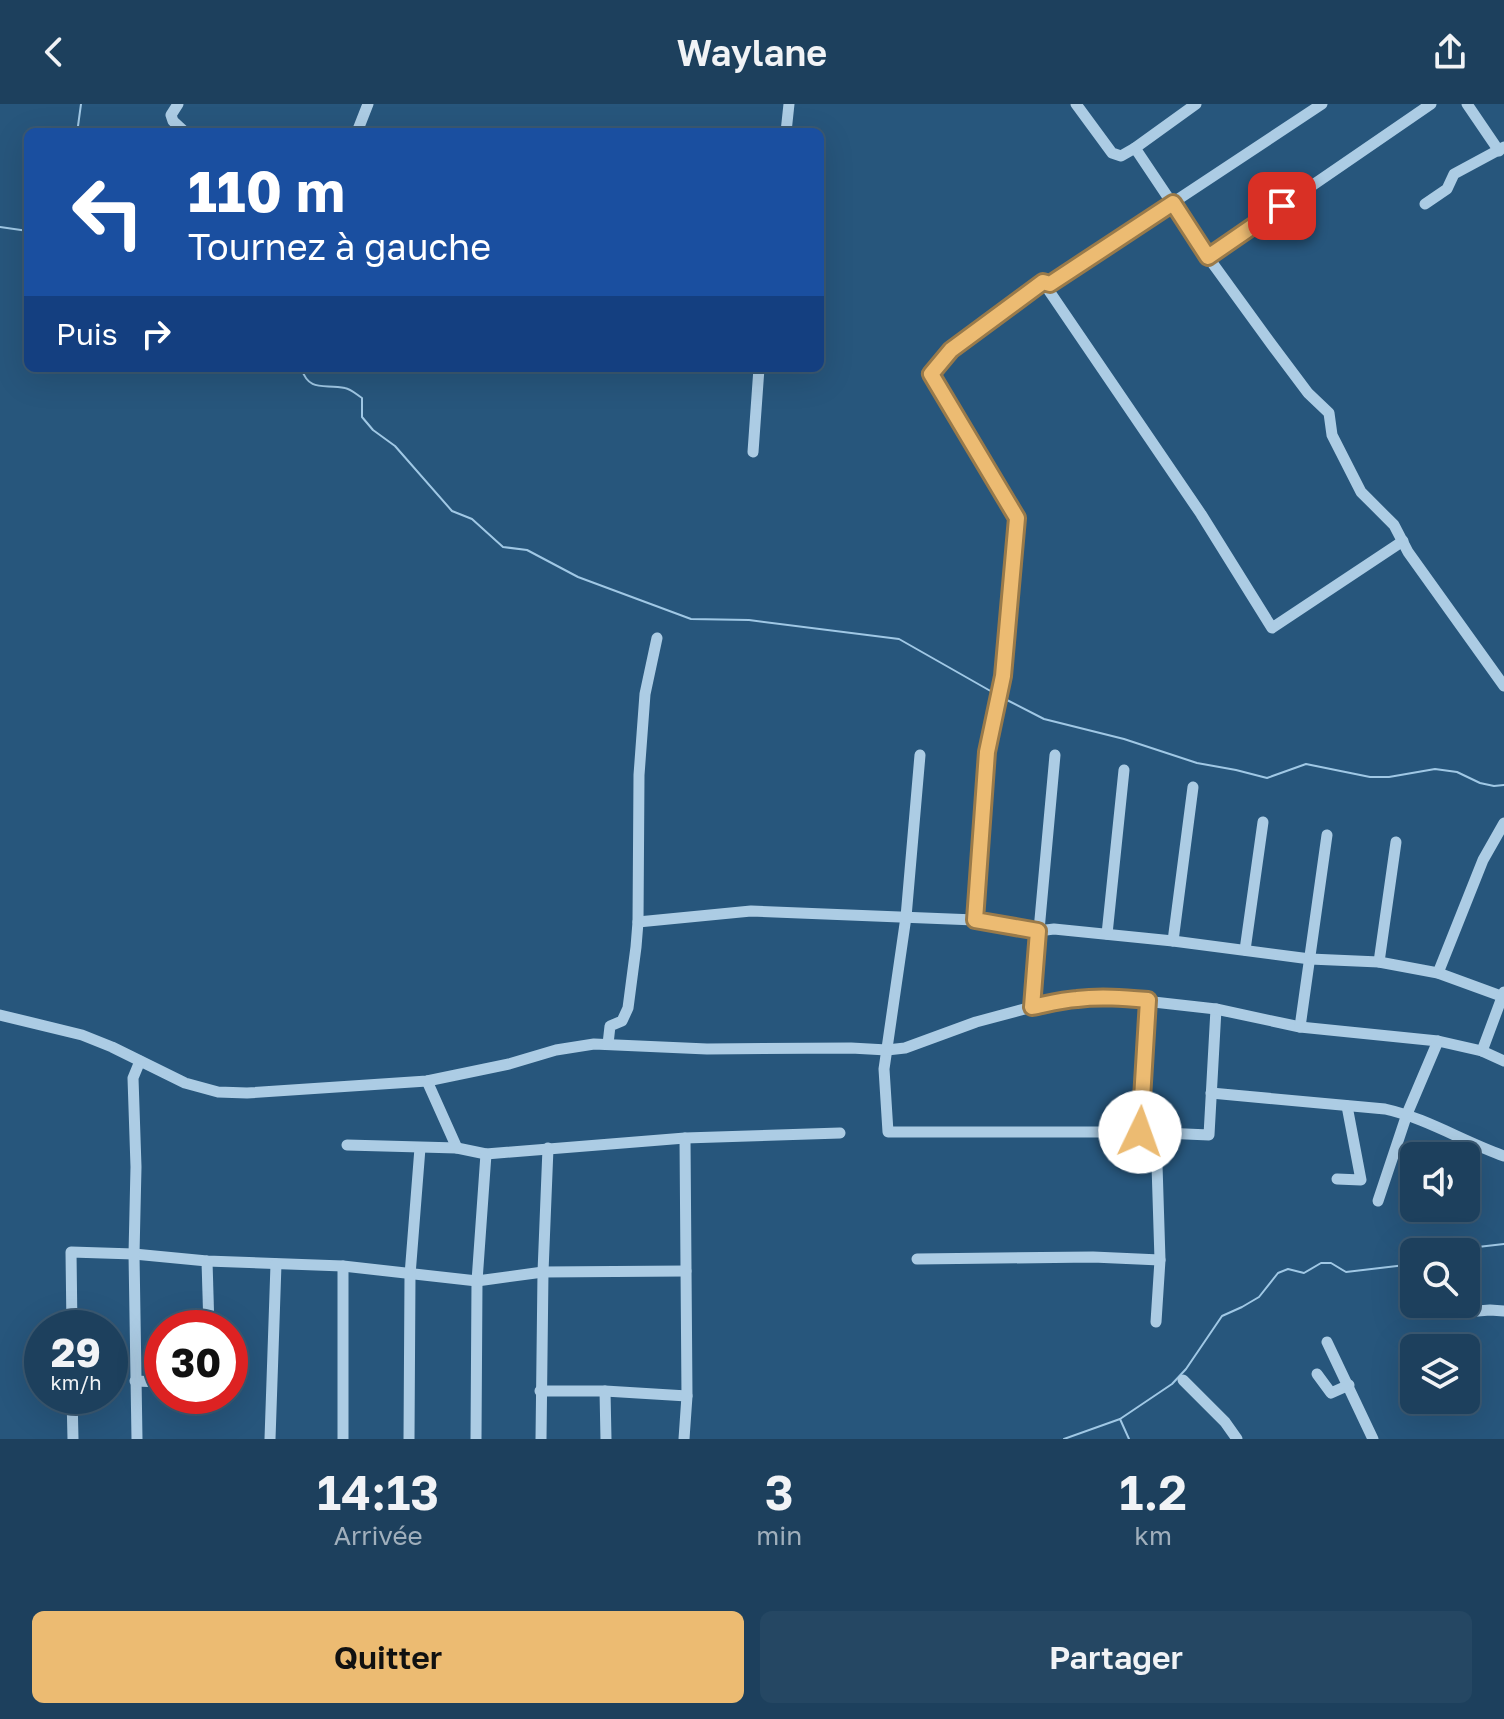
<!DOCTYPE html>
<html lang="fr">
<meta charset="utf-8">
<style>
body{margin:0;font-family:"Golos Text",sans-serif;background:#254763;color:#f1f3f6;height:100vh;display:flex;flex-direction:column;font-size:30px;white-space:nowrap}
*{box-sizing:border-box;margin:0}
p{font-size:26px;color:#a0afbc}
.icon{flex:none;width:44px;height:44px;fill:none;stroke:currentColor;stroke-width:2;stroke-linecap:round;stroke-linejoin:round}
.map{position:relative;height:1335px;overflow:hidden}
.sheet{display:flex;flex-direction:column;background:#1d405d;flex:1}
.sheet>*{flex:none}
.guide{position:absolute;left:24px;top:24px;width:800px;height:244px;border-radius:12px;box-shadow:0 8px 32px #0002,0 0 0 2px #3b5972;background:#1a4fa0;color:#fff;overflow:hidden}
.tools{position:absolute;left:1400px;top:1038px;display:grid;gap:16px}
.tools a{display:grid;place-items:center;width:80px;height:80px;border-radius:12px;background:#1d405d;box-shadow:0 8px 32px #0002,0 0 0 2px #3b5972;font-size:40px}
.speed{position:absolute;left:24px;top:1206px;display:flex;gap:16px;font-size:40px;font-weight:700;text-align:center}
.speed>*{display:grid;place-content:center;width:104px;height:104px;border-radius:50%;background:#1d405d;box-shadow:0 8px 32px #0002,0 0 0 2px #3b5972;line-height:1}
.speed small{font-size:20px;font-weight:400}
.speed .limit{border:12px solid #d22;background:#fff;color:#111}
.pin{position:absolute;display:grid;place-items:center;width:68px;height:68px;color:#fff;margin:-34px;border-radius:16px;box-shadow:0 4px 12px #0006}
.me{position:absolute;width:88px;margin:-44px;rotate:3deg;stroke-linejoin:round;filter:drop-shadow(0 0 6px #0008)}
.turn{display:flex;align-items:center;gap:28px;height:168px;padding:0 32px;font-size:36px}
.turn .icon{width:104px;height:104px;stroke-width:2.5}
.turn b{display:block;font-size:56px;line-height:68px}
.then{display:flex;align-items:center;height:76px;padding:0 32px;background:#0003;gap:16px;font-size:30px}
.eta{display:flex;justify-content:space-evenly;align-items:center;height:136px;text-align:center}
.eta b{font-size:48px;font-weight:600;line-height:56px}
.primary-button{display:flex;gap:16px;margin-top:auto;padding:16px 32px}
.primary-button a{flex:1;height:92px;border-radius:12px;background:#ecbb72;color:#111;font-size:32px;font-weight:600;line-height:92px;text-align:center}
.primary-button a+a{background:#254763;color:#f1f3f6}
header{display:flex;justify-content:space-between;align-items:center;height:104px;padding:0 32px;background:#1d405d;font-size:36px;font-weight:600}
.map>svg:first-child{display:block}
</style>
<header><svg class="icon" aria-label="back" viewBox="0 0 24 24"><path d="M15 5l-7 7 7 7"/></svg>Waylane<svg class="icon" aria-label="share" viewBox="0 0 24 24"><path d="M12 15V3M7 8l5-5 5 5M5 13v7h14v-7"/></svg></header>
<div class="map">
<svg width="1504" height="1335" viewBox="0 0 1504 1335">
<rect width="100%" height="100%" fill="#27567c"/>
<g fill="none" stroke-linecap="round" stroke-linejoin="round">
<!-- stream -->
<g stroke="#a0c8e5" stroke-width="2">
<path d="M81,0L78,22L81,28"/>
<path d="M0,123L28,127"/>
<path d="M301,264C310,290 325,279 345,284C351,285 357,291 362,294V313L373,326L395,342L452,407L472,415L503,443L527,446L578,473L691,515L749,516L899,535L994,589"/>
<path d="M1003,594L1044,615L1124,635L1197,659L1236,666L1267,674L1306,660L1370,673H1389L1435,665L1457,668L1480,679L1494,682L1504,681"/>
<path d="M1457,1148L1469,1144L1504,1140"/>
<path d="M1120,1315L1129,1335"/>
<path d="M1064,1335L1120,1315L1172,1280L1186,1265L1222,1212L1242,1203L1259,1193L1278,1169L1288,1165L1304,1169L1321,1159H1331L1346,1168L1414,1160"/>
</g>
<!-- minor -->
<g stroke="#accce4" stroke-width="11">
<path d="M178,0L171,11L173,17L185,28"/>
<path d="M1076,0L1112,49L1121,52L1135,44L1208,153L1272,241L1308,289L1329,309L1332,331L1361,388L1394,421L1408,448L1504,582"/>
<path d="M1467,0L1499,47"/>
<path d="M357,28L368,0"/>
<path d="M786,28L789,0"/>
<path d="M1135,44L1196,0"/>
<path d="M1425,100L1447,85L1454,70L1504,43"/>
<path d="M1208,153L1431,0"/>
<path d="M1043,178L1201,410L1272,524L1403,437"/>
<path d="M753,348L759,264"/>
<path d="M920,651L906,813L884,965L888,1028H1140L1209,1031L1216,905"/>
<path d="M975,816L987,648L1003,572L1017,414L931,270L951,246L1043,178L1050,180L1322,0"/>
<path d="M638,818L751,807L975,816L1038,827L1054,825L1173,837L1310,855L1379,858L1438,869L1504,893"/>
<path d="M1107,830L1124,666"/>
<path d="M1173,837L1193,683"/>
<path d="M1245,846L1263,718"/>
<path d="M1379,858L1396,738"/>
<path d="M1438,869L1483,756L1504,719"/>
<path d="M1032,903L1055,651"/>
<path d="M0,911L82,931L112,943L185,979L218,988L247,989L427,977L509,960L556,946L594,940L707,945L851,944L887,946L905,944L976,918L1032,903L1076,895L1109,893L1216,905L1300,923L1438,937L1482,947L1504,957"/>
<path d="M1300,923L1327,731"/>
<path d="M608,940L610,922L622,917L628,904L636,843L638,818L639,671L645,590L657,534"/>
<path d="M1482,947L1504,888"/>
<path d="M427,977L457,1044"/>
<path d="M1211,989L1385,1005C1426,1014 1464,1038 1504,1052"/>
<path d="M1140,1028L1148,896"/>
<path d="M347,1041L457,1044L486,1050L685,1034L840,1029"/>
<path d="M1466,1059L1473,1041"/>
<path d="M1337,1075L1361,1076L1347,1002"/>
<path d="M1378,1097L1407,1010L1438,937"/>
<path d="M917,1155L1093,1153L1160,1156"/>
<path d="M207,1157L209,1224"/>
<path d="M1453,1209L1490,1206L1504,1207"/>
<path d="M1156,1218L1160,1156L1156,1029"/>
<path d="M72,1224L71,1148L134,1150L207,1157L343,1162L477,1177L543,1168L686,1167"/>
<path d="M1327,1238L1373,1335"/>
<path d="M1317,1270L1331,1289L1349,1281"/>
<path d="M1183,1276L1225,1318L1237,1335"/>
<path d="M135,1277L162,1278"/>
<path d="M540,1287H605L687,1292"/>
<path d="M605,1287L606,1335"/>
<path d="M72,1292L73,1335"/>
<path d="M137,1335L134,1150L136,1063L133,974L140,957"/>
<path d="M270,1335L276,1160"/>
<path d="M343,1335V1162"/>
<path d="M409,1335L410,1171L420,1044"/>
<path d="M476,1335L477,1177L486,1050"/>
<path d="M541,1335L543,1168L548,1044"/>
<path d="M684,1335L687,1292L685,1034"/>
</g>
</g>
<g fill="none" stroke-linecap="round" stroke-linejoin="round">
<defs>
<path id="route" d="M1140,1028L1148,896C1124,894 1100,892 1077,895C1062,896 1047,900 1032,903L1038,827L975,816L987,648L1003,572L1017,414L931,270L951,246L1043,178L1050,180L1173,99L1208,153L1282,102"/>
</defs>
<!-- route casing -->
<use href="#route" stroke="#997a4a" stroke-width="20"/>
<!-- route -->
<use href="#route" stroke="#ecbb72" stroke-width="14"/>
</g>
</svg>
<div class="tools">
<a><svg class="icon" aria-label="sound" viewBox="0 0 24 24"><path d="M4 9h4l5-4v14l-5-4H4zM17 9q2 3 0 6"/></svg></a>
<a><svg class="icon" aria-label="search" viewBox="0 0 24 24"><circle cx="10" cy="10" r="6"/><path d="M15 15l6 6"/></svg></a>
<a><svg class="icon" aria-label="layers" viewBox="0 0 24 24"><path d="M12 4l9 5-9 5-9-5zM3 14l9 5 9-5"/></svg></a>
</div>
<div class="speed"><div>29<small>km/h</small></div><div class="limit">30</div></div>
<div class="pin" style="left:1282px;top:102px;background:#d93025"><svg class="icon" aria-label="arrive" viewBox="0 0 24 24"><path d="M6 21V4h12l-3 4 3 4H6"/></svg></div>
<svg class="me" style="left:1140px;top:1028px" viewBox="-20 -20 40 40"><circle r="19" fill="#fff"/><path d="M0-13L10 11 0 6-10 11z" fill="#ecbb72"/></svg>
<div class="guide">
<div class="turn"><svg class="icon" aria-label="left" viewBox="0 0 24 24"><path d="M17 20v-9H6M10 6l-5 5 5 5"/></svg><div><b>110 m</b>Tournez à gauche</div></div>
<div class="then">Puis<svg class="icon" aria-label="right" viewBox="0 0 24 24"><path d="M7 20v-9h11M14 6l5 5-5 5"/></svg></div>
</div>
</div>
<section class="sheet">
<div class="eta">
<div><b>14:13</b><p>Arrivée</p></div>
<div><b>3</b><p>min</p></div>
<div><b>1.2</b><p>km</p></div>
</div>
<div class="primary-button"><a>Quitter</a><a>Partager</a></div>
</section>
